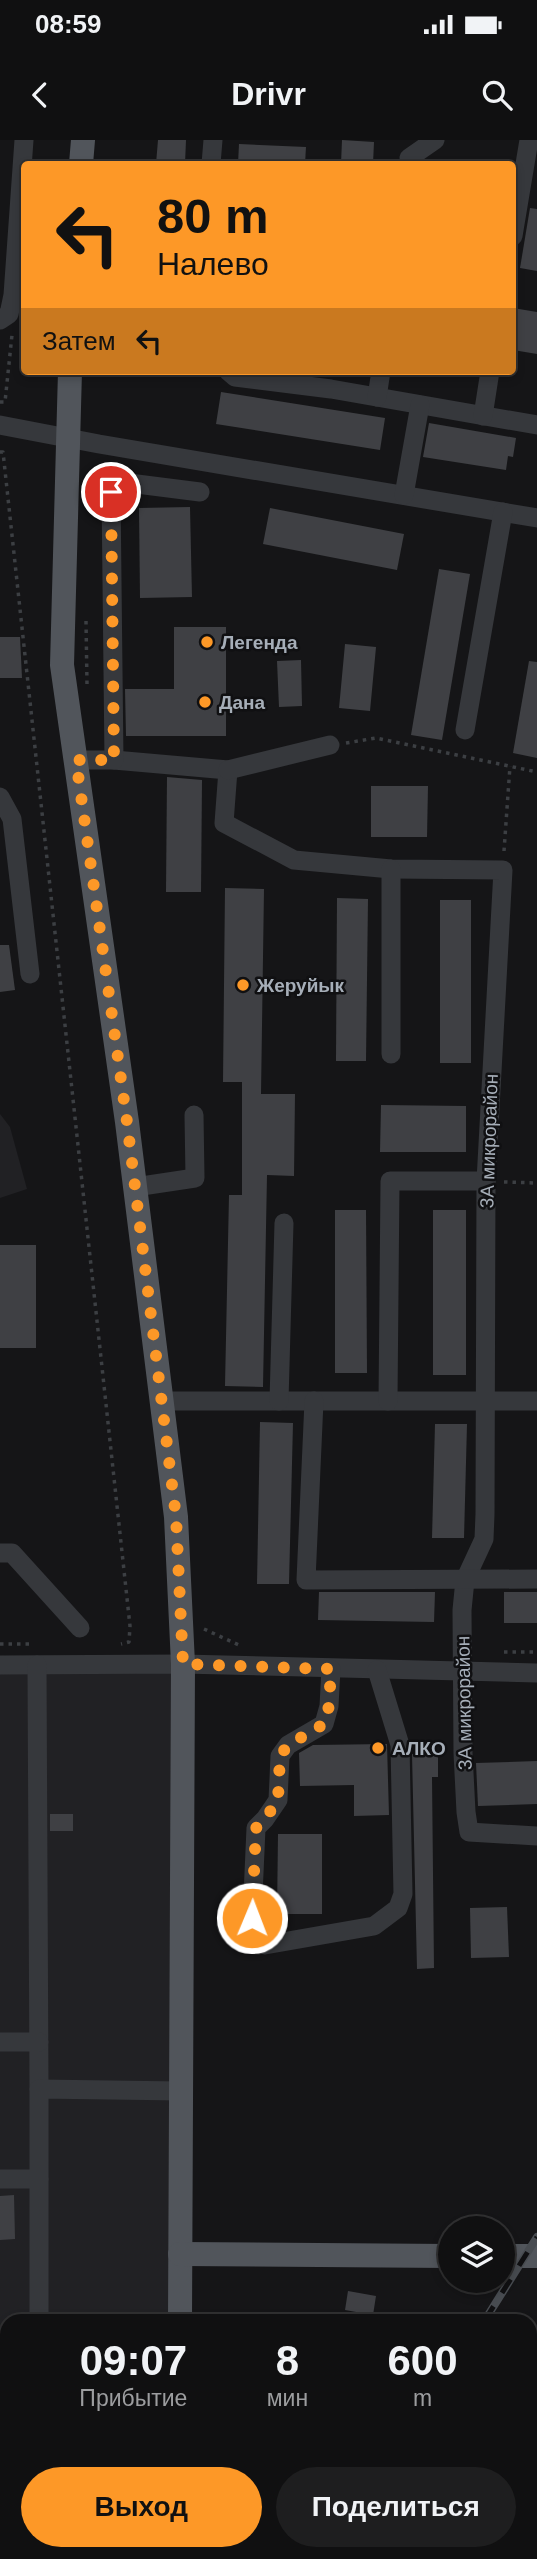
<!DOCTYPE html>
<html lang="ru">
<meta charset="utf-8">
<style>
body{margin:0;font-family:Arial,sans-serif;background:#1e1e1f;color:#f1f3f6;height:100vh;display:flex;flex-direction:column;font-size:26px;white-space:nowrap}
*{box-sizing:border-box;margin:0}
p{font-size:23px;color:#9c9d9f}
.icon{flex:none;width:38px;height:38px;fill:none;stroke:currentColor;stroke-width:2;stroke-linecap:round;stroke-linejoin:round}
.map{position:relative;flex:1;overflow:hidden}
.sheet{position:absolute;left:0px;top:2174px;width:537px;height:247px;display:flex;flex-direction:column;background:#101011;border-radius:21px 21px 0 0;box-shadow:0 4px 10px #0003,0 0 0 2px #303031}
.sheet>*{flex:none}
.hud{position:absolute;left:21px;top:21px;width:495px;height:214px;border-radius:7px;box-shadow:0 4px 10px #0003,0 0 0 2px #303031;background:#fd9827;color:#111;overflow:hidden}
.fabs{position:absolute;left:438px;top:2076px;display:grid;gap:14px}
.fabs a{display:grid;place-items:center;width:77px;height:77px;border-radius:50%;background:#101011;box-shadow:0 4px 10px #0003,0 0 0 2px #303031;font-size:35px}
.pin{position:absolute;display:grid;place-items:center;width:60px;height:60px;color:#fff;margin:-30px;border:4px solid #fff;border-radius:50%;box-shadow:0 2px 7px #0007}
.me{position:absolute;width:77px;margin:-38px;rotate:1deg;stroke-linejoin:round;filter:drop-shadow(0 0 5px #0008)}
.turn{display:flex;align-items:center;gap:24px;height:147px;padding:0 21px;font-size:32px}
.turn .icon{width:91px;height:91px;stroke-width:2.5}
.turn b{display:block;font-size:49px;line-height:60px}
.then{display:flex;align-items:center;height:66px;padding:0 21px;background:#0003;gap:14px;font-size:26px}
.eta{display:flex;justify-content:space-evenly;align-items:center;height:119px;text-align:center}
.eta b{font-size:42px;font-weight:700;line-height:49px}
.primary-button{display:flex;gap:14px;margin-top:auto;padding:14px 21px}
.primary-button a{flex:1;height:80px;border-radius:42px;background:#fd9827;color:#111;font-size:28px;font-weight:700;line-height:80px;text-align:center}
.primary-button a+a{background:#1e1e1f;color:#f1f3f6}
.status{display:flex;justify-content:space-between;align-items:center;height:49px;padding:0 35px;background:#101011;direction:ltr}
.status svg{height:19px;fill:currentColor}
header{display:flex;justify-content:space-between;align-items:center;height:91px;padding:0 21px;background:#101011;font-size:32px;font-weight:700}
.map>svg:first-child{display:block}
</style>
<div class="status"><b>08:59</b><svg viewBox="0 0 49 12"><path d="M0 12V9h3v3zM5 12V6h3v6zM10 12V3h3v9zM15 12V0h3v12zM26 1h20v11H26zM47 4h2v5h-2z"/></svg></div>
<header><svg class="icon" aria-label="back" viewBox="0 0 24 24"><path d="M15 5l-7 7 7 7"/></svg>Drivr<svg class="icon" aria-label="search" viewBox="0 0 24 24"><circle cx="10" cy="10" r="6"/><path d="M15 15l6 6"/></svg></header>
<div class="map">
<svg width="537" height="2419" viewBox="0 0 537 2419">
<rect width="100%" height="100%" fill="#151517"/>
<!-- built -->
<g fill="#212124">
<path d="M0,974L10,987L27,1049L0,1058Z"/>
<path d="M183,1524L180,2180H7V2413H179V2419H0V1525Z"/>
</g>
<!-- building -->
<g fill="#3f4044">
<path d="M158,0H186L185,24H156Z"/>
<path d="M342,0L374,2L373,24H341Z"/>
<path d="M239,4L306,7L305,24H238Z"/>
<path d="M530,68L537,69V131L520,128Z"/>
<path d="M513,168L537,172V214L513,210Z"/>
<path d="M221,252L385,278L380,310L216,284Z"/>
<path d="M429,283L516,298L513,317L508,316L506,330L423,317Z"/>
<path d="M190,367L192,457L140,458L139,368Z"/>
<path d="M270,368L404,394L397,430L263,404Z"/>
<path d="M439,429L470,434L442,600L411,595Z"/>
<path d="M174,487H226V596H126L125,549H174Z"/>
<path d="M0,497H20L22,538H0Z"/>
<path d="M345,504L376,507L370,571L339,568Z"/>
<path d="M301,520L302,566L279,567L277,521Z"/>
<path d="M529,521L537,522V618L513,613Z"/>
<path d="M167,637L202,640L201,752H166Z"/>
<path d="M371,646H428L427,697H371Z"/>
<path d="M225,748L264,749L261,954H295L294,1036L267,1035L263,1247L225,1246L229,1055H242V942H223Z"/>
<path d="M337,758L368,759L366,921H336Z"/>
<rect x="440" y="760" width="31" height="163"/>
<path d="M0,805H9L15,850L0,852Z"/>
<path d="M381,965L466,966V1012H380Z"/>
<path d="M335,1070H366L367,1233H335Z"/>
<rect x="433" y="1070" width="33" height="165"/>
<rect x="0" y="1105" width="36" height="103"/>
<path d="M260,1282L293,1283L289,1444H257Z"/>
<path d="M435,1284H467L464,1398H432Z"/>
<path d="M319,1452H435L434,1482L318,1480Z"/>
<rect x="504" y="1452" width="33" height="31"/>
<path d="M387,1604L389,1675L354,1676V1645L300,1646L299,1613L313,1605Z"/>
<path d="M438,1613V1637H432L434,1828L417,1829L412,1614Z"/>
<path d="M537,1621V1664L478,1666L476,1623Z"/>
<rect x="50" y="1674" width="23" height="17"/>
<path d="M278,1694H322V1774H277Z"/>
<path d="M507,1767L509,1817L471,1818L470,1768Z"/>
<path d="M14,2055L15,2099L0,2100V2056Z"/>
<path d="M348,2151L376,2156L373,2175L345,2170Z"/>
</g>
<g fill="none" stroke-linecap="round" stroke-linejoin="round">
<!-- path -->
<g stroke="#3c3f43" stroke-width="3.5" stroke-dasharray="3.5 5" stroke-linecap="butt">
<path d="M0,262H5L12,195"/>
<path d="M0,312H3L130,1486L129,1502L121,1504"/>
<path d="M86,481L87,544"/>
<path d="M346,603L376,598L537,632"/>
<path d="M504,711L510,626"/>
<path d="M504,1042L537,1043"/>
<path d="M204,1489L241,1506"/>
<path d="M0,1504H33"/>
<path d="M504,1512H537"/>
</g>
<!-- minor -->
<g stroke="#36383c" stroke-width="19">
<path d="M409,18L435,0"/>
<path d="M211,24L213,0"/>
<path d="M513,96L529,0"/>
<path d="M0,180L9,174L13,155L24,0"/>
<path d="M228,231L235,237L331,249L537,285"/>
<path d="M377,257L381,231"/>
<path d="M483,276L490,231"/>
<path d="M0,285L99,304L537,378"/>
<path d="M404,355L420,265"/>
<path d="M465,590L503,372"/>
<path d="M76,620H114L228,630L224,683L294,720L391,729L503,730L486,1041L485,1374L484,1399L465,1440L462,1470L463,1613L466,1672L469,1692L537,1696"/>
<path d="M114,620L111,352L129,343L200,352"/>
<path d="M228,630L330,605"/>
<path d="M0,657L12,679L30,834"/>
<path d="M391,729V914"/>
<path d="M135,1047L195,1038L194,975"/>
<path d="M161,1261H537"/>
<path d="M279,1261L284,1083"/>
<path d="M314,1261L306,1440L537,1439"/>
<path d="M388,1261L390,1041H486"/>
<path d="M0,1413H12L80,1488"/>
<path d="M0,1525L183,1524L537,1533"/>
<path d="M37,1525L39,1949"/>
<path d="M252,1778L256,1688L265,1679L278,1660L280,1616L288,1605L324,1584L329,1566L331,1529"/>
<path d="M265,1805L374,1786L398,1768L403,1754L400,1605L377,1530"/>
<path d="M0,1902H39"/>
<path d="M0,2039H39"/>
<path d="M39,2180V1949L181,1951"/>
<path d="M0,2361H7"/>
<path d="M40,2413V2419"/>
</g>
<!-- major -->
<g stroke="#51555b" stroke-width="24">
<path d="M81,24L83,0"/>
<path d="M70,231L62,525L127,982L176,1377L183,1524L180,2180"/>
<path d="M180,2114L450,2116"/>
<path d="M502,2116H537"/>
<path d="M179,2419V2413"/>
</g>
<defs>
<g id="rail">
<path d="M485,2180L537,2097"/>
<path d="M378,2419L379,2413"/>
</g>
</defs>
<!-- rail casing -->
<use href="#rail" stroke="#484c51" stroke-width="8"/>
<!-- rail -->
<use href="#rail" stroke="#101012" stroke-width="5" stroke-dasharray="16" stroke-linecap="butt"/>
</g>
<g fill="none" stroke-linecap="round" stroke-linejoin="round">
<!-- route -->
<path stroke="#fd9827" stroke-width="12" stroke-dasharray="0 21.6" d="M111,352L114,620H76L127,982L176,1377L183,1524L331,1529L329,1566L324,1584L288,1605L280,1616L278,1660L265,1679L256,1688L252,1778"/>
</g>
<!-- markers -->
<g fill="#fd9827" stroke="#101012" stroke-width="2.5">
<circle cx="207" cy="502" r="7"/>
<circle cx="205" cy="562" r="7"/>
<circle cx="243" cy="845" r="7"/>
<circle cx="378" cy="1608" r="7"/>
</g>
<g text-anchor="middle" dominant-baseline="central" stroke-width="5" stroke-linejoin="round" paint-order="stroke">
<!-- poi labels -->
<g font-size="19" font-weight="bold" fill="#a6aeb8" stroke="#101012" text-anchor="start">
<text x="221" y="502">Легенда</text>
<text x="219" y="562">Дана</text>
<text x="257" y="845">Жеруйык</text>
<text x="392" y="1608">АЛКО</text>
</g>
<!-- street labels -->
<g font-size="19" fill="#a6aeb8" stroke="#101012">
<text transform="translate(489 1001) rotate(-88)">3А микрорайон</text>
<text transform="translate(464 1563) rotate(-91)">3А микрорайон</text>
</g>
</g>
</svg>
<div class="fabs">
<a><svg class="icon" aria-label="layers" viewBox="0 0 24 24"><path d="M12 4l9 5-9 5-9-5zM3 14l9 5 9-5"/></svg></a>
</div>
<div class="pin" style="left:111px;top:352px;background:#d93025"><svg class="icon" aria-label="arrive" viewBox="0 0 24 24"><path d="M6 21V4h12l-3 4 3 4H6"/></svg></div>
<svg class="me" style="left:252px;top:1778px" viewBox="-20 -20 40 40"><circle r="17" fill="#fd9827" stroke="#fff" stroke-width="3"/><path d="M0-11L8 9 0 5-8 9z" fill="#fff"/></svg>
<div class="hud">
<div class="turn"><svg class="icon" aria-label="left" viewBox="0 0 24 24"><path d="M17 20v-9H6M10 6l-5 5 5 5"/></svg><div><b>80 m</b>Налево</div></div>
<div class="then">Затем<svg class="icon" aria-label="left" viewBox="0 0 24 24"><path d="M17 20v-9H6M10 6l-5 5 5 5"/></svg></div>
</div>
<section class="sheet">
<div class="eta">
<div><b>09:07</b><p>Прибытие</p></div>
<div><b>8</b><p>мин</p></div>
<div><b>600</b><p>m</p></div>
</div>
<div class="primary-button"><a>Выход</a><a>Поделиться</a></div>
</section>
</div>
